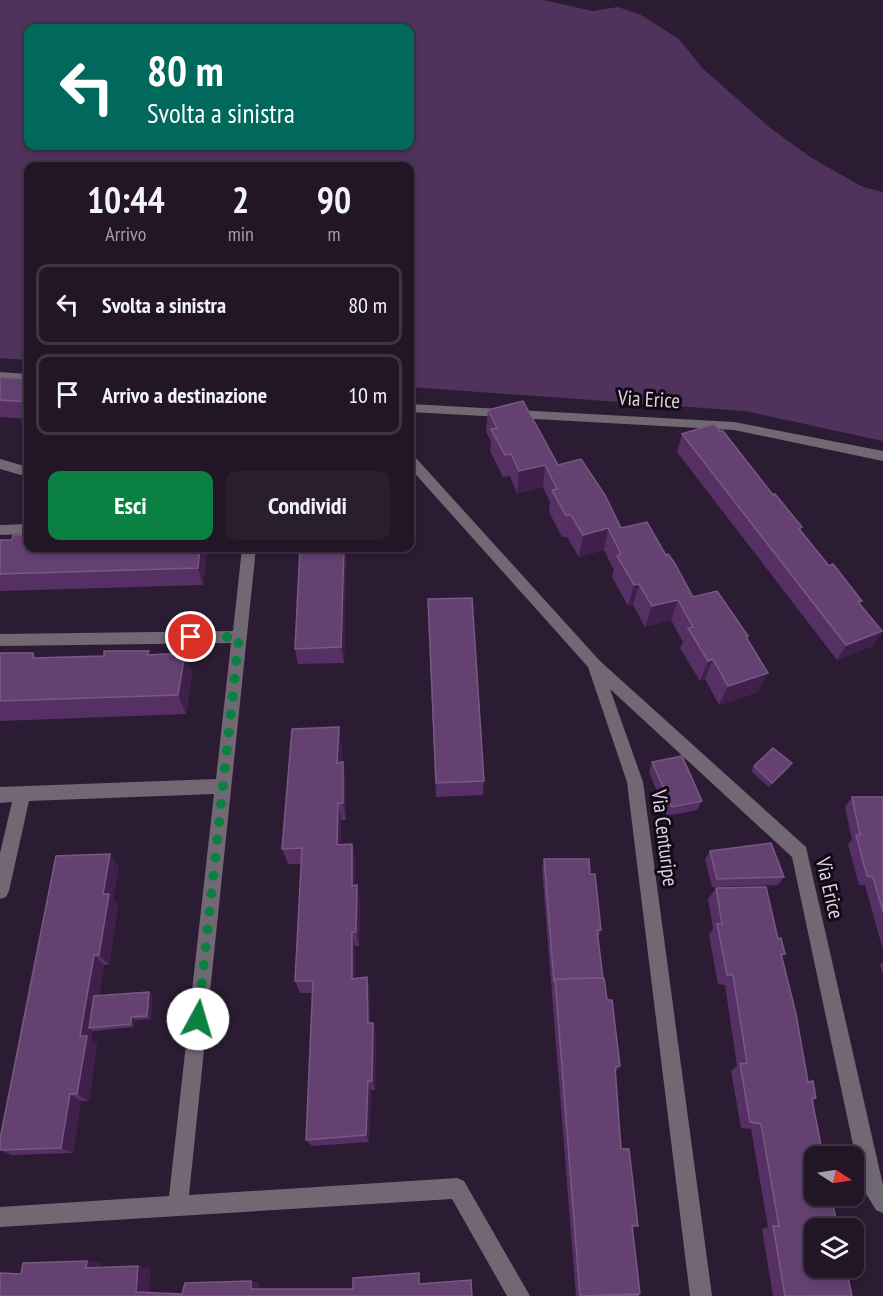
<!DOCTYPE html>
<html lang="it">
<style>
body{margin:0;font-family:"PT Sans Narrow",sans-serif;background:#291e2e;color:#f1f3f6;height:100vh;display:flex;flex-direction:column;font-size:22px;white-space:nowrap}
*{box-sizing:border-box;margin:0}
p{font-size:20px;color:#a29fa7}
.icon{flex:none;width:33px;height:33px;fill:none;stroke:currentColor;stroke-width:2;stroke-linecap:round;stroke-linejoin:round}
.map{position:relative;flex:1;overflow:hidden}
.side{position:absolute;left:24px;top:162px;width:390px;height:390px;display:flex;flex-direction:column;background:#211526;border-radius:12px;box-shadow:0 3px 9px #0003,0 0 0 2px #3e3443}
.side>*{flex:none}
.guide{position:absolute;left:24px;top:24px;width:390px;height:126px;border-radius:12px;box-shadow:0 3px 9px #0003,0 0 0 2px #3e3443;background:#00695c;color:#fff;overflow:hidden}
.needle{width:39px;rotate:102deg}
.buttons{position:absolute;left:804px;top:1146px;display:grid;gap:12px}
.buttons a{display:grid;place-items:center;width:60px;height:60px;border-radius:12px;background:#211526;box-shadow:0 3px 9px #0003,0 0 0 2px #3e3443;font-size:30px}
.pin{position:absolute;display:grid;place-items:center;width:51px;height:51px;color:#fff;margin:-26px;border:3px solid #fff;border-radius:50%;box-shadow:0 2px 6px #0007}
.me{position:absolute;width:66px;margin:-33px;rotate:6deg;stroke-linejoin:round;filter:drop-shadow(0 0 4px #0008)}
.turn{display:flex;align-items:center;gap:21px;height:126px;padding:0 24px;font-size:27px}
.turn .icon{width:78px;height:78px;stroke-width:2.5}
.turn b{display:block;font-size:42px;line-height:51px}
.eta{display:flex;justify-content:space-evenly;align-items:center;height:102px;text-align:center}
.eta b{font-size:36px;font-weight:700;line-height:42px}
.action{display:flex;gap:12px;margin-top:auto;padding:12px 24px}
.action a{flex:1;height:69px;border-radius:12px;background:#0b8043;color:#fff;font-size:24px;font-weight:700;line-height:69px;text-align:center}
.action a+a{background:#291e2e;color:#f1f3f6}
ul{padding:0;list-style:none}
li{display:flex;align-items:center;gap:18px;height:81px;margin:0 12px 9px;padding:0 12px;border:3px solid #3e3443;border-radius:12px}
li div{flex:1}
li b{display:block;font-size:22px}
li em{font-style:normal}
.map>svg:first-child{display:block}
</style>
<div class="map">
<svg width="883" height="1296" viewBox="0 0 883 1296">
<rect width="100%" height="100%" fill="#2c1c33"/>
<!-- green -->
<path fill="#50335c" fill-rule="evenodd" d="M0,0H543L593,11L618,7L641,15L679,39L702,68L769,127L810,157L863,187L883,192V441L745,411L410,387V166H28V360L0,358ZM28,28H410V146H28Z"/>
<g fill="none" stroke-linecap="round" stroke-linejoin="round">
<!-- minor -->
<g fill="#716874" fill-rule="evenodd">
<path d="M0,372L28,374V382L0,380Z"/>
<path d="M410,404L734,422L883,451V461L734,430L410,412Z"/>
<path d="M410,455L415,457L600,661L806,847L883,1185V1213L876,1210L862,1187L792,857L610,689L643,782L712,1296H690L627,782L588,667L410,468Z"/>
<path d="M0,459L28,467V477L0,469Z"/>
<path d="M28,524V534L0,535V525Z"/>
<path d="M242,548H256L189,1195L457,1178L464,1181L530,1296H507L452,1199L0,1227V1207L169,1196L214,794L29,801L9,891L6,897L0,899V853L12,802L0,803V787L216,779L231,643L0,646V634L233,631Z"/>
</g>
</g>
<!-- wall -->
<g fill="#562f64">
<path d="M0,377L28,379V419L0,417Z"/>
<path d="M488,410L558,465L621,528L666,555L693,597L748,636L747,640L758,692L719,705L705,679L700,681L680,648L683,642L671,620L645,627L633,605L628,606L612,577L614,570L604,550L579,557L567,537H562L549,512L550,502L543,487L517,494L510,476L503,477L490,451L491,441L486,432Z"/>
<path d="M682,434L801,530L882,631L872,646L837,660L677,452Z"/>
<path d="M0,540L28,548H206L207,551L203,585L0,591Z"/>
<path d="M300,548H346L344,663L298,664L295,649Z"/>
<path d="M428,615L484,781L483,795L436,797Z"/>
<path d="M0,653H33L36,658L185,653L192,673L186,714L0,721Z"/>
<path d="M342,746L341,763L346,780V820H341V845L352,844L355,860V885L360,900L359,946H355V979L367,977L370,990V1023H373L376,1034L375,1090H371L369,1142L312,1146L306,1140L313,993H300L295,981L301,864H288L282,849Z"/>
<path d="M652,762L702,801L697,810L667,816L649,772Z"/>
<path d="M792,763L789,768L769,787L751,771L754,766Z"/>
<path d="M852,797H883V950L865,885H859L848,844L852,840L845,807Z"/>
<path d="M710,851L784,877L778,885L712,887L705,859Z"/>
<path d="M544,859L590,874L601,930L598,938L603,978L620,1066L615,1073L621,1149L638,1226L633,1228L638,1296H576L542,868Z"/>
<path d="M119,867L113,899L118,905L109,965H104L99,996L149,992L152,995L151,1019L135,1020L134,1027L93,1031L91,1039L97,1044L89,1101H81L73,1153L12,1155L0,1150V1139Z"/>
<path d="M716,888L778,939L785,954L782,957L808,1082L816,1098L812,1101L814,1228L851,1268H846L852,1296H773L762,1229L768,1227L751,1129L741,1128L731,1071L737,1066L725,985L718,984L709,935L713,929L708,899Z"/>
<path d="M883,962V975L880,965Z"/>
</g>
<!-- shaded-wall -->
<g fill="#3f204b">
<path d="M545,465L543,487L517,494L519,471Z"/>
<path d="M608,528L604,550L579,557L583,535Z"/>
<path d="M200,548H206L207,551L203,585L198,568Z"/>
<path d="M344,548H346L344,663L341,647Z"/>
<path d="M639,584L633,605L628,606L634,585Z"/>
<path d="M678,600L671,620L645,627L652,606Z"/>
<path d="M882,631L872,646L837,660L846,645Z"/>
<path d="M185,653L192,673L186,714L178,695Z"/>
<path d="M713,659L705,679L700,681L708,661Z"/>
<path d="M768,673L758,692L719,705L728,686Z"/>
<path d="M339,727L342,746L340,780L337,763Z"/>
<path d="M343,762L346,780V820L343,803Z"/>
<path d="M792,763L789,768L769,787L772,783Z"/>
<path d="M338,803L341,820V861L337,845Z"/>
<path d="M352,844L355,860V900L352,886Z"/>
<path d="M110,854L119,867L113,899L118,905L109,965L99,955L103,894Z"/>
<path d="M357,885L360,900L359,946L356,932Z"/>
<path d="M352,932L355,946V991L352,979Z"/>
<path d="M94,955L104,965L93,1028H89L93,1031L91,1039L97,1044L89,1101L77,1094L80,1036Z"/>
<path d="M367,977L370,990V1034L368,1023Z"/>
<path d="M149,992L152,995L151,1019L147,1016Z"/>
<path d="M131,1017L135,1020L134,1027L131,1024Z"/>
<path d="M373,1023L376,1034L375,1090L372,1081Z"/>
<path d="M368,1081L371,1090L369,1142L366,1135Z"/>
<path d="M70,1094L81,1101L73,1153L61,1148Z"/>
<path d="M87,1261L102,1263L100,1270L86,1268Z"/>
<path d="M138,1266L151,1268L149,1293L136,1292Z"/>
<path d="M251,1281L259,1282V1290L251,1289Z"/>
</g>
<!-- building -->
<g fill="#654172" stroke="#785884" stroke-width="1.5">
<path d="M410,369H412L411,379H410Z"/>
<path d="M0,377L28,379V402L0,400Z"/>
<path d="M523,401L558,465L581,459L605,495L621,528L647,522L666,555L668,554L674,562L693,597L717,591L748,636L746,637L768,673L728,686L713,659L708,661L688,628L693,627L678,600L652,606L639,584L634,585L617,556L621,554L608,528L583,535L571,515L566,516L552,490L557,489L545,465L519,471L511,454L505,455L491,429L497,428L488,410Z"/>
<path d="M714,424L720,431H723L773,495L775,494L802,527L799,529L829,566L833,564L862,601L858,602L882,631L846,645L682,434Z"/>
<path d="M13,535H28V548H200L198,568L0,574V540H12Z"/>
<path d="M300,548H344L341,647L295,649Z"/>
<path d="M472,598L484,781L436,783L428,599Z"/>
<path d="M104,651H149L147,655L185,653L178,695L0,701V653H33V658L104,656Z"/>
<path d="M339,727L337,763L343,762V803H338L337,845L352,844V886L357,885L356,932H352V979L367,977L368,1023H373L372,1081H368L366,1135L306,1140L313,981H295L302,848L282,849L292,729Z"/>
<path d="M773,748L792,763L772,783L754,766Z"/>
<path d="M682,756L702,801L672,807L652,762Z"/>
<path d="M852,797H883V912L873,877L867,876L856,835H860Z"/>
<path d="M771,843L784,877L717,879L710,851Z"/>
<path d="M110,854L103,894H109L99,955H94L80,1036H87L77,1094H70L61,1148L0,1150V1139L56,856Z"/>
<path d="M544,859H589L590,874H595L601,930H597L603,978L555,979L554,982Z"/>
<path d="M766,887L778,939L781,938L785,954H781L796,1014L808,1082L813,1081L816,1098L812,1099L823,1156H814V1196H831L838,1228H814V1268H846L852,1296H785L773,1226H779L761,1124L750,1122L740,1064L747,1063L733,975H727L717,924H722L716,888Z"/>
<path d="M604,978L607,1000H612L620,1066L615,1067L621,1149H629L638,1226L632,1225L640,1294L580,1296L555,979Z"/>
<path d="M149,992L147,1016L131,1017V1024L89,1028L94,996Z"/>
<path d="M87,1261L86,1268L138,1266L136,1292L182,1294L185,1283L251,1281V1289H353V1278L419,1273V1284L471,1280L472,1296H0V1273L21,1274L23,1263Z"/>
<path d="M638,1294V1296H591Z"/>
</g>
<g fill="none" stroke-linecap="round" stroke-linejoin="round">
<!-- route -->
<path stroke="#0b8043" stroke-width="10" stroke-dasharray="0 18" d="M191,637H239L198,1019"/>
</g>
<g text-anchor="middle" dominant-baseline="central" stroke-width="6" stroke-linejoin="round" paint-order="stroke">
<!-- street labels -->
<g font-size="21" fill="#ded3e2" stroke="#110a14">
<text transform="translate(649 399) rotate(3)">Via Erice</text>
<text transform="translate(665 838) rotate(83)">Via Centuripe</text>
<text transform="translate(830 888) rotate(77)">Via Erice</text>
</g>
</g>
</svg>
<div class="buttons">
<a><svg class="needle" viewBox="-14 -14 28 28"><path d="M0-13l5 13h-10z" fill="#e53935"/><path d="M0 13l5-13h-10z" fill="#a29fa7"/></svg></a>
<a><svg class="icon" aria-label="layers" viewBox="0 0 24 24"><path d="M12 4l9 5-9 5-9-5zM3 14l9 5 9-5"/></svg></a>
</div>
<div class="pin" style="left:191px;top:637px;background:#d93025"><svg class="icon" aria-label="arrive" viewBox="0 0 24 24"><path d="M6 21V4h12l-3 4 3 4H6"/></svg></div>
<svg class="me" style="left:198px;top:1019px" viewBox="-20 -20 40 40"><circle r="19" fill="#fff"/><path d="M0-13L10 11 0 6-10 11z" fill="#0b8043"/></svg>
<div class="guide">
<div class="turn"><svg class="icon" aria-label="left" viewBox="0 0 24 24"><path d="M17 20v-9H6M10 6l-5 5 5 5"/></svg><div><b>80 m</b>Svolta a sinistra</div></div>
</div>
<section class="side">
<div class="eta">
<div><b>10:44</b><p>Arrivo</p></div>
<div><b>2</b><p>min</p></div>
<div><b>90</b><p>m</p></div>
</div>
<ul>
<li><svg class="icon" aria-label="left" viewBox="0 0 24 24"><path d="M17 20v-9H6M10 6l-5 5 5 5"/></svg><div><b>Svolta a sinistra</b></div><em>80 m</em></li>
<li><svg class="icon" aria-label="arrive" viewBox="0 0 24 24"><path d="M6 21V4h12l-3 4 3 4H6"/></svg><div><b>Arrivo a destinazione</b></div><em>10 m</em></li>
</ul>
<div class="action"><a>Esci</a><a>Condividi</a></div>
</section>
</div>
